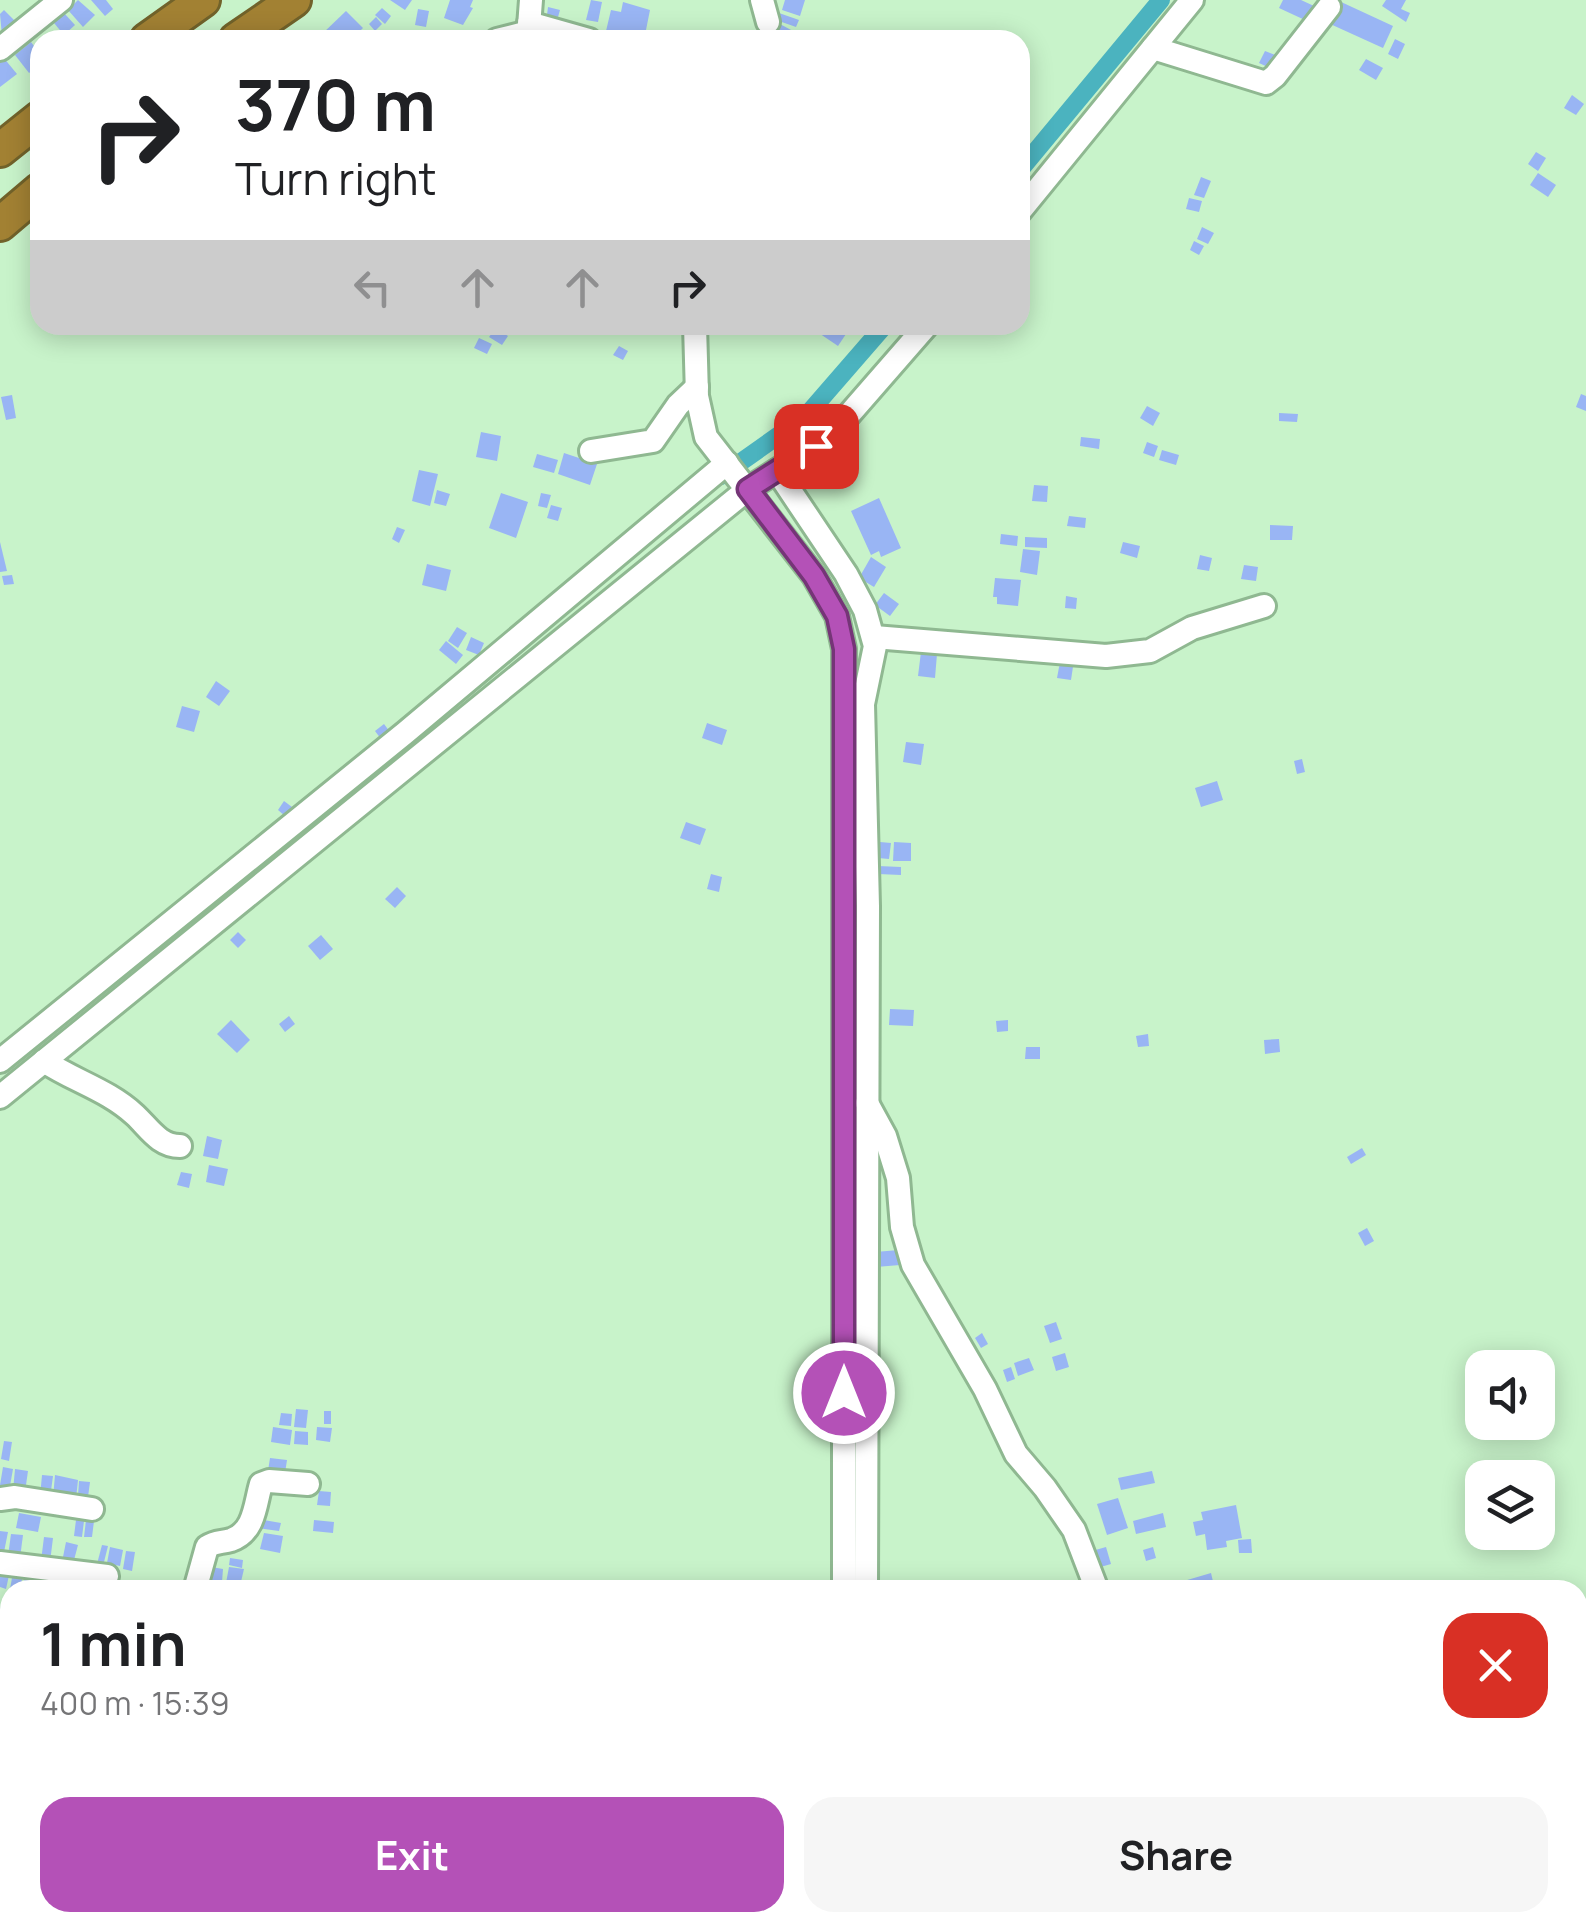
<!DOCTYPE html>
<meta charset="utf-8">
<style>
body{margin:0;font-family:Manrope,sans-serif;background:#f6f6f6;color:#202124;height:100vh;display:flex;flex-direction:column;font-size:38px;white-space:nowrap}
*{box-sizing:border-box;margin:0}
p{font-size:32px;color:#757577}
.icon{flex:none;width:55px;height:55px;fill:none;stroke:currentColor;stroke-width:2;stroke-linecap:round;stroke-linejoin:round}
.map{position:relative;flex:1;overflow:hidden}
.details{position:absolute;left:0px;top:1580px;width:1588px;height:352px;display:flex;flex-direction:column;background:#fff;border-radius:30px 30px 0 0;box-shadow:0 5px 25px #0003}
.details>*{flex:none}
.banner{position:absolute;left:30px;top:30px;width:1000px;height:305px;border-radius:30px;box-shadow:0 5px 25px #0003;background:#fff;color:#202124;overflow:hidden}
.fabs{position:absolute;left:1465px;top:1350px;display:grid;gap:20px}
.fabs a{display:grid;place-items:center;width:90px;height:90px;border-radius:20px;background:#fff;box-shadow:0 5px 25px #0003;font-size:50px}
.pin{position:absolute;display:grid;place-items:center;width:85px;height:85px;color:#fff;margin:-42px;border-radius:20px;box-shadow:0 5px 15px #0006}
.me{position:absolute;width:110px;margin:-55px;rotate:0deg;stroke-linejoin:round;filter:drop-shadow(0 0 8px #0008)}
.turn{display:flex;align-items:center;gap:35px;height:210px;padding:0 40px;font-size:45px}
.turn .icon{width:130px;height:130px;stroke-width:2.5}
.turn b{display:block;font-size:70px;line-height:85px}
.lanes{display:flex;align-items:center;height:95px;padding:0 40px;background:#0003;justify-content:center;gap:50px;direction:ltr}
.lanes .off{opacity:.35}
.round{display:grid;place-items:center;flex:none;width:105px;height:105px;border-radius:30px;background:#f6f6f6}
.headline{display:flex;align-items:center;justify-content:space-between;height:170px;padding:0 40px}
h1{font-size:60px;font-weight:700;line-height:75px}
.button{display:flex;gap:20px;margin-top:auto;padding:20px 40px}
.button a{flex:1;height:115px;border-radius:30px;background:#b451b7;color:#fff;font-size:40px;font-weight:700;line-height:115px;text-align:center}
.button a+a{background:#f6f6f6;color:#202124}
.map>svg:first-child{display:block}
</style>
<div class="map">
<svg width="1586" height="1932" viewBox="0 0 1586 1932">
<rect width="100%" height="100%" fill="#c8f3ca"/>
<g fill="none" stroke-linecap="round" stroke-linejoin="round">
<!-- canal -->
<g stroke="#4bb3bf" stroke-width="18">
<path d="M1020,170L1161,0"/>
<path d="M721,476L806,416L885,325"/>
</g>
</g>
<!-- building -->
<g fill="#99b5f4">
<path d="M78,0L95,15L83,27L68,10Z"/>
<path d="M91,0H106L113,9L105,16Z"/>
<path d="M390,0H412L405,10Z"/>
<path d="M450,0H473L470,7L473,8L463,25L444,18Z"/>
<path d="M591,0L602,2L598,22L586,20Z"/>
<path d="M785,0H805L800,16L782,10Z"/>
<path d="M1283,0H1301L1314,6L1307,21L1279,8Z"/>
<path d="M1386,0H1406L1401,9L1410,13L1406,22L1382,6Z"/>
<path d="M1339,1L1393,26L1383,48L1328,23Z"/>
<path d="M623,2L650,10L644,40H616L617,33L606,31L611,10L621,12Z"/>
<path d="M548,7L560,10L558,17L547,15Z"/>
<path d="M382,8L391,16L385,24L375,15Z"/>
<path d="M418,9L429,11L426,27L415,25Z"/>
<path d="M4,10L16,22L2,36L0,14Z"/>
<path d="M346,11L363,28L351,40H326L321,35Z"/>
<path d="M64,13L75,25L64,35L54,23Z"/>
<path d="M779,13L799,20L796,27L776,20Z"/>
<path d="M376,17L382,24L375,31L369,24Z"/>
<path d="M778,23L793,31L789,40L771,36Z"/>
<path d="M1395,39L1405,44L1398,59L1388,54Z"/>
<path d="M31,42L40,54V64L29,73L15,55Z"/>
<path d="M1265,51L1278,56L1272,69L1259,63Z"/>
<path d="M3,57L17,74L0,87V59Z"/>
<path d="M1366,59L1383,68L1376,80L1359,70Z"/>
<path d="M1572,95L1584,104L1576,115L1564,108Z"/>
<path d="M1536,152L1546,158L1538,171L1528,164Z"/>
<path d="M1538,173L1556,185L1548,197L1530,185Z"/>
<path d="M1201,177L1211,181L1204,198L1194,195Z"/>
<path d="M1189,198L1202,201L1199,212L1186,209Z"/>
<path d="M1202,227L1214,233L1208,244L1197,239Z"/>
<path d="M1194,241L1204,246L1199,255L1190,250Z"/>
<path d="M807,325H852L838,346Z"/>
<path d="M496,328L508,336L502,345L489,337Z"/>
<path d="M479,338L492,344L487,354L474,348Z"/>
<path d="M619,346L628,351L623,360L613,355Z"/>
<path d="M1581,394L1586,396V411L1576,407Z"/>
<path d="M12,395L16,418L6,420L1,397Z"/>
<path d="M1147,406L1160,413L1153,426L1140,418Z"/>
<path d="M1279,413L1298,414L1297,422L1279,421Z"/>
<path d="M481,432L501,436L497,461L476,457Z"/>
<path d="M1081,437L1100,439L1099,449L1080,446Z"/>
<path d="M1147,442L1158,446L1154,457L1143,453Z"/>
<path d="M1162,450L1179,455L1176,465L1159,460Z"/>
<path d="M564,453L597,464L590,485L558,474Z"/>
<path d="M537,454L558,460L554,473L533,467Z"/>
<path d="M419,470L438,474L430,506L412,501Z"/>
<path d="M1034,485L1048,486L1047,502L1032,501Z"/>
<path d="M437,490L450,494L446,506L434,503Z"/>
<path d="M501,493L528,502L516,538L489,528Z"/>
<path d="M541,493L551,495L547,508L538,506Z"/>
<path d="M879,498L901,548L881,557L879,551L871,555L851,511Z"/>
<path d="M551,505L562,508L558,521L547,518Z"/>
<path d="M1069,516L1086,518L1085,528L1067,526Z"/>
<path d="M1270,525L1293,526L1292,540H1270Z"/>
<path d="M397,527L405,530L399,543L392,539Z"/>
<path d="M1001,534L1018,536L1017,546L1000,544Z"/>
<path d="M1025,537L1047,538V548L1025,547Z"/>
<path d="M0,542L7,571L0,572Z"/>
<path d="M1123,542L1140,546L1137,558L1120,553Z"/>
<path d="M1023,549L1040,551L1037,575L1020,572Z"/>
<path d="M1200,555L1212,558L1209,571L1197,569Z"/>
<path d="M871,557L886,567L874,587L859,578Z"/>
<path d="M427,564L451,570L446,591L422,585Z"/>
<path d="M1244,565L1258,567L1256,581L1241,579Z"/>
<path d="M12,575L14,584L4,585L2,576Z"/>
<path d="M995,578L1021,580L1018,606L997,604V597H993Z"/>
<path d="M884,593L899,604L890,616L875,605Z"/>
<path d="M1066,596L1077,598L1076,609L1065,608Z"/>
<path d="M457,627L467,633L458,648L448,641Z"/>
<path d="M471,637L484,643L479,655L466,650Z"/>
<path d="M446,641L463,655L456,664L439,650Z"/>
<path d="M921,652L937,654L935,678L918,676Z"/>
<path d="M1061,657L1074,660L1071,680L1057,678Z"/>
<path d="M216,681L230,691L219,706L206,697Z"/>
<path d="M182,706L200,711L194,732L176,727Z"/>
<path d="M707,723L727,730L722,745L702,738Z"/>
<path d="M384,724L390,732L381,739L375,731Z"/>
<path d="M906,742L924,744L921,765L903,762Z"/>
<path d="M1302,759L1305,772L1297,774L1294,761Z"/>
<path d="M1217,781L1223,800L1201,807L1195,788Z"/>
<path d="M284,801L292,807L285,816L278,810Z"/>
<path d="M686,822L706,829L700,845L680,838Z"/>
<path d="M880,842L891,843L889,859L878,858Z"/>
<path d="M894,842L911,843V861H893Z"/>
<path d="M878,866L901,867V875L878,874Z"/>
<path d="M711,874L722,877L719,892L707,889Z"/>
<path d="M397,887L406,896L395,908L385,899Z"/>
<path d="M238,932L246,940L238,948L230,940Z"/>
<path d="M321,935L333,949L320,960L308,946Z"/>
<path d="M890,1009L914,1010L913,1026L889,1025Z"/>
<path d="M289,1016L295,1024L285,1032L279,1024Z"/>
<path d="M231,1020L250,1040L237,1053L217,1034Z"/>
<path d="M1008,1020V1031L997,1032L996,1021Z"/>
<path d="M1148,1034L1149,1046L1138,1047L1136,1036Z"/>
<path d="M1279,1039L1280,1052L1265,1054L1264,1040Z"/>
<path d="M1026,1047H1040V1059H1025Z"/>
<path d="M207,1136L222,1140L218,1159L203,1156Z"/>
<path d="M1362,1148L1366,1155L1351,1164L1347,1157Z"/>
<path d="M209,1165L228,1169L224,1186L206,1182Z"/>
<path d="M181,1172L192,1174L189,1188L177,1185Z"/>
<path d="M1367,1228L1374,1241L1365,1246L1358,1233Z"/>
<path d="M899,1250L900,1265L876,1267L875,1252Z"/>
<path d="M1056,1322L1062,1339L1050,1343L1044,1326Z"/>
<path d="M982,1333L988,1344L981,1348L975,1338Z"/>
<path d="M1065,1353L1069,1367L1056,1371L1052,1357Z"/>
<path d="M1029,1358L1034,1370L1018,1376L1014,1363Z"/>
<path d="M1011,1367L1015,1379L1007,1382L1003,1370Z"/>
<path d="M296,1409L308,1410L306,1428L294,1427Z"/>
<rect x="324" y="1411" width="7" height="13"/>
<path d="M281,1413L292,1414L291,1426L279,1425Z"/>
<path d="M273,1427L292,1430L290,1445L271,1442Z"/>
<path d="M317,1427L332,1428L330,1442L316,1440Z"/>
<path d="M295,1431L308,1432V1445L294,1444Z"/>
<path d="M4,1441L12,1442L9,1461L1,1459Z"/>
<path d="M270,1458L287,1460L285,1473L268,1471Z"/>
<path d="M3,1467L13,1469L10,1486L0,1485Z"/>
<path d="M15,1469L28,1471L25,1492L13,1491Z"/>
<path d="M1152,1471L1155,1483L1121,1490L1118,1478Z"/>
<path d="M42,1475L53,1476L50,1498L40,1497Z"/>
<path d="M55,1475L78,1480L76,1499L53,1498Z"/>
<path d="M79,1481L90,1482L88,1497L78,1496Z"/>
<path d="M319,1491L331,1492L330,1506L317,1505Z"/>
<path d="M1118,1498L1128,1528L1107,1535L1097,1504Z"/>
<path d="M1236,1505L1242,1538L1226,1541L1227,1547L1207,1550L1205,1534L1196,1536L1193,1522L1203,1520L1201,1512Z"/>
<path d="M77,1512L85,1513L82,1537L74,1536Z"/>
<path d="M19,1513L41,1517L38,1532L16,1528Z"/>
<path d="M1163,1513L1166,1527L1136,1534L1133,1521Z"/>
<path d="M258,1519L281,1523L279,1531L257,1528Z"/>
<path d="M86,1520L94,1521L92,1537H84Z"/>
<path d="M314,1520L334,1522L333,1533L313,1531Z"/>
<path d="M0,1531L8,1532L3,1557H0Z"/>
<path d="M264,1533L283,1536L280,1553L260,1549Z"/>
<path d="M11,1534L23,1535L20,1558L8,1556Z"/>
<path d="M44,1537L53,1538L50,1562L41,1561Z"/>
<path d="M1251,1539L1252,1553H1239L1238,1540Z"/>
<path d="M66,1542L78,1545L74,1560L63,1557Z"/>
<path d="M102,1545L108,1546L103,1566L97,1564Z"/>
<path d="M110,1547L123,1550L120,1566L107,1563Z"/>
<path d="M1106,1547L1111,1564L1097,1568L1092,1551Z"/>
<path d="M1153,1547L1156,1558L1146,1561L1143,1550Z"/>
<path d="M126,1551L135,1552L132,1571L123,1569Z"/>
<path d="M230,1558L243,1560L242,1568L229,1565Z"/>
<path d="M211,1567L223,1569L222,1582L209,1580Z"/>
<path d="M229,1567L244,1569L240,1586L226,1583Z"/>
<path d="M0,1568L10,1571L6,1589L0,1587Z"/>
<path d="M13,1572L23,1574L20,1590L10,1589Z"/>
<path d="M26,1573L39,1576L37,1590H22Z"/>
<path d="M1211,1573L1215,1590H1179L1177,1583Z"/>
<path d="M1,1606L10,1607V1621L0,1619Z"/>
<rect x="1192" y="1922" width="23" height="5"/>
<path d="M1327,1922L1346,1927L1344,1932H1324Z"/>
<path d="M1161,1925L1162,1932H1141V1927Z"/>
</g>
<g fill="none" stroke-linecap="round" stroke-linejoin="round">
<defs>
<g id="minor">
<path d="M762,0L768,22"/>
<path d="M529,23L589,40"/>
<path d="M497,40L529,32"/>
<path d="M528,40L531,0"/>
<path d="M1153,48L1266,83L1275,76L1329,7"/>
<path d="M0,49L61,0"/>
<path d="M1020,211L1192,0"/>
<path d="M695,325L697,396L706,437L814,576L837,616L844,649V1590"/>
<path d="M591,451L653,441L678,405L697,387"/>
<path d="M777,471L846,574L865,610L875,646L863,704L868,906L866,1590"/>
<path d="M874,637L1106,656L1150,651L1192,628L1264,606"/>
<path d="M0,1061L405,733L727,463"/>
<path d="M44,1061C74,1081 108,1090 135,1115C149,1128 159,1146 180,1146"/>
<path d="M0,1097L748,489L816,446L846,418L927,325"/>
<path d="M867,1103L885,1136L898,1178L902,1227L913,1265L985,1389L1016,1454L1045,1488L1074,1530L1097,1590"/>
<path d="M0,1499L15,1497L92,1509"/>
<path d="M0,1563L107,1576"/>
<path d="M195,1590L207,1547C216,1541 221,1543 231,1540C255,1532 255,1504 261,1484L269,1481L308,1484"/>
<path d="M0,1638L10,1637"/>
<path d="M1578,1796C1584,1781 1583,1764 1586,1758"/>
<path d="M869,1922V1932"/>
<path d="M1116,1922V1932"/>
<path d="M1263,1922L1268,1932"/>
<path d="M174,1932L177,1922"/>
<path d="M844,1932V1922"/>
</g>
<g id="highway">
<path d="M147,40L203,0"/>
<path d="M236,40L294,0"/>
<path d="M0,150L40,118"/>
<path d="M0,224L40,190"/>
</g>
</defs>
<!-- minor casing -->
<use href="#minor" stroke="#8fb891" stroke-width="28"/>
<!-- highway casing -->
<use href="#highway" stroke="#71622a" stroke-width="38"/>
<!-- minor -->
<use href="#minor" stroke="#fff" stroke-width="22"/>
<!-- highway -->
<use href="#highway" stroke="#a28133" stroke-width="32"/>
</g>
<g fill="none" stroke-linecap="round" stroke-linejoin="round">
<defs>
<path id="route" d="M816,446L748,489L814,576L837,616L844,649V1393"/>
</defs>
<!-- route casing -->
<use href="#route" stroke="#753577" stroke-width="25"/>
<!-- route -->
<use href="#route" stroke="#b451b7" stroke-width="18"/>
</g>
</svg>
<div class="fabs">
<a><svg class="icon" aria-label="sound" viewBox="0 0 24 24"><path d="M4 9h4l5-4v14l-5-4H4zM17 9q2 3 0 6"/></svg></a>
<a><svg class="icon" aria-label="layers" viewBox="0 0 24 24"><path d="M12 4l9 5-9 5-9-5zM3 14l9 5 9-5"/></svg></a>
</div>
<div class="pin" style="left:816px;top:446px;background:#d93025"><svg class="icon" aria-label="arrive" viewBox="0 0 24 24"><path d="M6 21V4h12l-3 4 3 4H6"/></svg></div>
<svg class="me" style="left:844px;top:1393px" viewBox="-20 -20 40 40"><circle r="17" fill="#b451b7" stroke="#fff" stroke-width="3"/><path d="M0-11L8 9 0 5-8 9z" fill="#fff"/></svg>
<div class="banner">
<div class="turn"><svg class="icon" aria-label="right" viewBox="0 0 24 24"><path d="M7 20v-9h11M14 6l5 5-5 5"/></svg><div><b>370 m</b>Turn right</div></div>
<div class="lanes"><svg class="icon off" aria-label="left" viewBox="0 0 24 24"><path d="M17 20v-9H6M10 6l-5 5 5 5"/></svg><svg class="icon off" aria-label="ahead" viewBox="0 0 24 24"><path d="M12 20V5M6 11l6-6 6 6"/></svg><svg class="icon off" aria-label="ahead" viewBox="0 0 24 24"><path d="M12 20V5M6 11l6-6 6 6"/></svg><svg class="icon" aria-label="right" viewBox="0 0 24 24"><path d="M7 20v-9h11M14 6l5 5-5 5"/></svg></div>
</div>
<section class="details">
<div class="headline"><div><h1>1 min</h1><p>400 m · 15:39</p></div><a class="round" style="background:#d93025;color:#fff"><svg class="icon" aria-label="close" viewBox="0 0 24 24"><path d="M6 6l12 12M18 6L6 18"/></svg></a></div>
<div class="button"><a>Exit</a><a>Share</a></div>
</section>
</div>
